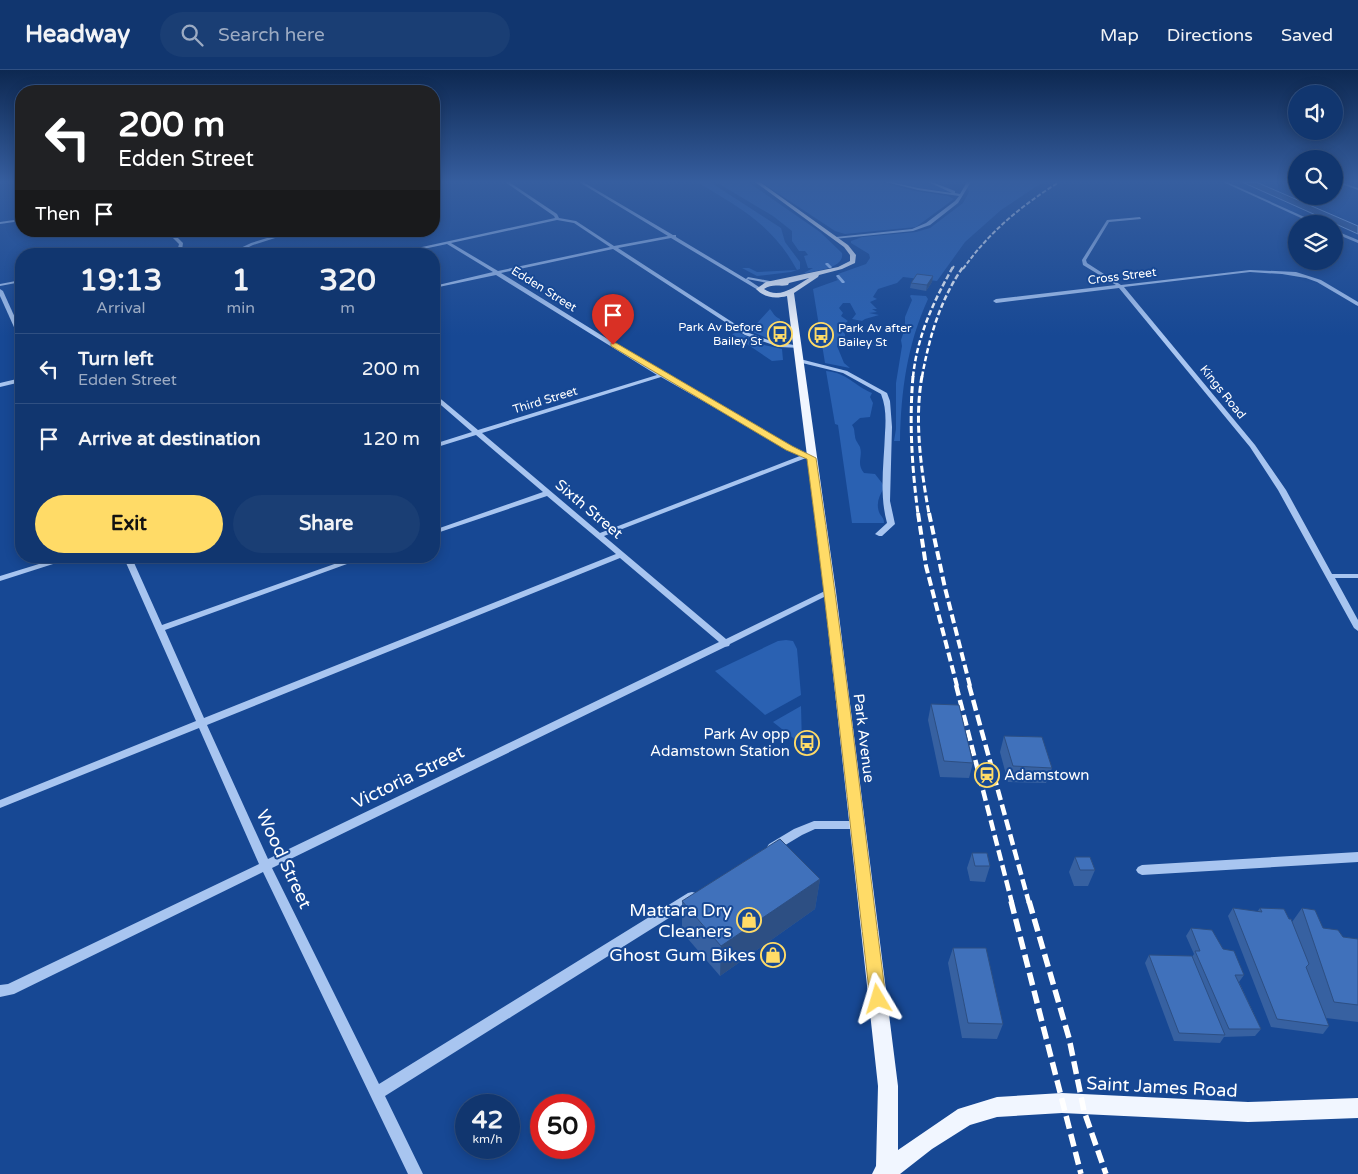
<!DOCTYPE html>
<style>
body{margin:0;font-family:"Varela Round",sans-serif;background:#1a3e74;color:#f1f3f6;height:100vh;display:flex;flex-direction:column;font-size:19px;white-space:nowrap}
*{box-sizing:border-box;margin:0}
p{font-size:16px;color:#9cabc3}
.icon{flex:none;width:28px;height:28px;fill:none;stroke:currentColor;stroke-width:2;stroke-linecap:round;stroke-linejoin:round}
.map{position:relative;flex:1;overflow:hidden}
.panel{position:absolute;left:15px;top:178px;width:425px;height:315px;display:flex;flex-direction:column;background:#11366f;border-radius:20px;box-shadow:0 2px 12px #0003,0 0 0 1px #305082}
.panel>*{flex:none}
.guide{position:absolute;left:15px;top:15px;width:425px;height:152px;border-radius:20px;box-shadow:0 2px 12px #0003,0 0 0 1px #305082;background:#202124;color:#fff;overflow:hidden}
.controls{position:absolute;left:1288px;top:15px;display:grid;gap:10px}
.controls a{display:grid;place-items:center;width:55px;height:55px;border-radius:50%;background:#11366f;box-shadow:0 2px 12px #0003,0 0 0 1px #305082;font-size:25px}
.speed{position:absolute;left:455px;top:1024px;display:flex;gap:10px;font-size:25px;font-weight:700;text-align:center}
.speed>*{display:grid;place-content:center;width:65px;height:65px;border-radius:50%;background:#11366f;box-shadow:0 2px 12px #0003,0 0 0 1px #305082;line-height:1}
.speed small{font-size:12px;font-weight:400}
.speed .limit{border:8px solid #d22;background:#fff;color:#111}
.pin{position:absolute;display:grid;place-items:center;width:42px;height:42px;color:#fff;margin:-51px -21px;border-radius:50% 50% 50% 0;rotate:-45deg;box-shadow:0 0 5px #0007}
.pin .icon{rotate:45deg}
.me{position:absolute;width:55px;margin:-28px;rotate:353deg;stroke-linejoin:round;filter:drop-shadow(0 0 4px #0008)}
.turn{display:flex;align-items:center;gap:18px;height:105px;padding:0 20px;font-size:22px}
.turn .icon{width:65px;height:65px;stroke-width:2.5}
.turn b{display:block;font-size:35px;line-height:42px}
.then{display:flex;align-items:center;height:48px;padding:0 20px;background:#0003;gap:10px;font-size:19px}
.eta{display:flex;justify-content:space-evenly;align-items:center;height:85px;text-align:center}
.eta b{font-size:30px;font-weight:700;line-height:35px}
.cta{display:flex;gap:10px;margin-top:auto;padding:10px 20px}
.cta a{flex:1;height:58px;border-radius:30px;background:#ffdb67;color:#111;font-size:20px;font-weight:700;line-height:58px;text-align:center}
.cta a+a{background:#1a3e74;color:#f1f3f6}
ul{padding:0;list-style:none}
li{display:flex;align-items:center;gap:15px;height:70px;padding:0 20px;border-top:1px solid #305082}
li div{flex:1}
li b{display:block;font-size:19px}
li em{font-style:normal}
header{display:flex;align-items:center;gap:30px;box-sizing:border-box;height:70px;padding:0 25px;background:#11366f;border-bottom:1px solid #305082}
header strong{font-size:24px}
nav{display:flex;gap:28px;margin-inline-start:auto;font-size:18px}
.search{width:350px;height:45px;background:#1a3e74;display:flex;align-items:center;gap:12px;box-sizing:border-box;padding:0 18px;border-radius:28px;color:#9cabc3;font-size:19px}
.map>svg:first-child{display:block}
</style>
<header>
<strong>Headway</strong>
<div class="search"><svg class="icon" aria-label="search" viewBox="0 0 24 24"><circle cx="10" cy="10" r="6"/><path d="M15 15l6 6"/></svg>Search here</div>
<nav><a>Map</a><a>Directions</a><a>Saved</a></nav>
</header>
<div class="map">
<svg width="1358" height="1104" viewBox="0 0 1358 1104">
<rect width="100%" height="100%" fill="#174894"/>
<!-- green -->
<g fill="#2a61b2">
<path d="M697,112H710L781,158L785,172L800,192V199L791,202L757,206L742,198H749L757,202L797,200C772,154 740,138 697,112Z"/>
<path d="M716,112H748L820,162L842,183C845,199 814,201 802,204L813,198H808L804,186L808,185L805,181H799L792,171V161L773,146Z"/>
<path d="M761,112H880L915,121L948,126L954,129L916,157L845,164L835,161Z"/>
<path d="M894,112H927L950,122L920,118Z"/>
<path d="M971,112H1043L1001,140L965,172L937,211L903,207L897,213L878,219L873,227L877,229L870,232L877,239H872L877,242L869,243L879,245L865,249L862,251L852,249L856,244L850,233H843L839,238L843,243L841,246L848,251L839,258L845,264V270L837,276L844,293L850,298L825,293L813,219L838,210L836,208L839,207L838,204L866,194L870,188L869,184L851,173V171L862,167L916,162L930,158L963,133L969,122L967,118Z"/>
<path d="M911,225L926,226L928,229C907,275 901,321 900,371H894L896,359V313L902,276L901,270L905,258V247L912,230L910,226Z"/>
<path d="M768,237C773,241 773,246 780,249L782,274L750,261L770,239Z"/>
<path d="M738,262L764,275L782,279L783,290L772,291L732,264Z"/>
<path d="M826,301C848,303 853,315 872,323L870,327L873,333L870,347L860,348L852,355C855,359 854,361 855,366C855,370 858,373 860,377C863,387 856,393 864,403L875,404L882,413L884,418C879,426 876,433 879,442C881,447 884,447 884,453H852L838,355L835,354Z"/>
<path d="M786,570L793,571L797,579L801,625L765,645L715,601L778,571Z"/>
<path d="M801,636L802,675L773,652Z"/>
</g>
<!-- water -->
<path fill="#33568e" stroke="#9abff3" d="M1242,112H1256L1358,156V164Z"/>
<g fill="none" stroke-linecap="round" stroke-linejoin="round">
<!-- stream -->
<g fill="#9abff3" fill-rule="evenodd">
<path d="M290,161H297L253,175L234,184H228L251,173Z"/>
<path d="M826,193H828L832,197L831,198H829L825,194Z"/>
<path d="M837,205H839L845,212L844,213H842L836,206Z"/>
</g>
<!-- minor -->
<g fill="#a8c5f0" fill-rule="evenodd">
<path d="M505,112H509L557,144L559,148L576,151L614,176L668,166L579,112H583L673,165H676V167L746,209L748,207L775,212V213L773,214L747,209L762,219L758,220L671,168L618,178L749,263L774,272L801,276V278L779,277L745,265L613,179L501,203L664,304L791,377L814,388L811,390L806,388L604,466L726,569L827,520L830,519L834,522L730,574L729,576L725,577L272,798L379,1014L688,823L692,822L696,823L698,827L696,831L385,1026L423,1104H408L263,802L14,924L0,927V915L8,914L259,794L199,658L0,738V730L196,651L123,486H131L162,555L357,486H369L165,560L204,648L616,484L547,426L434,464V460L543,422L476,365L434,378V374L472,362L434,329V324L436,325L478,360L657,305L496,205L434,218V216L493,202L447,174L400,184H390L555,148L554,146ZM557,150L574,153L610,177L498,201L451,173ZM661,307L787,379L800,386L600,463L482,363ZM620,488L719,572L268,789L207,655Z"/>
<path d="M886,112H891L918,118L952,123L928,112H932L955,121V123L960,124L967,112H971L958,133L930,155L913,161L834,169L836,167L912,159L926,153L955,131L959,126L918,120Z"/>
<path d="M1223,112H1227L1320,154H1314Z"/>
<path d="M1336,112H1340L1358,118V120Z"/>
<path d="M1140,147L1141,149L1109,152L1086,190L1087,193L1121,215L1250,200L1296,202L1321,210L1358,232V236L1356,235L1317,212L1306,208L1282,204L1250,202L1124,217L1255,375L1286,420L1332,504H1358V508H1335L1358,550V561L1354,558L1278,420L1250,377L1119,218L996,233L993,231L996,229L1116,215L1083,195L1082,190L1107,150Z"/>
<path d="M21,149V151L0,154V152Z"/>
<path d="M1334,160L1358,170V173L1334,163Z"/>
<path d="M166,161H171L183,173L182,180L170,184H163L178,178L179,174Z"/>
<path d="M21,210V212L0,216V214Z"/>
<path d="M0,219L3,221L21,261V268L18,266L0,226Z"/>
<path d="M800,289L847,301L887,323L890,331L892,357L890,431L895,454L882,466H879L875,464L887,453C879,424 884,393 885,363C886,350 886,336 881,324L843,303L798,292V290Z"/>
<path d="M21,308V312L0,317V313Z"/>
<path d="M65,486H78L0,511V506Z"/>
<path d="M814,751H857L861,752L863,755L861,758L857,759H815L802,765L777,780L773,782L769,780L767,777L769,774L794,759Z"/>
<path d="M1358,782V792L1142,805L1138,803L1136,800L1138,797L1142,795Z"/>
</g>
<!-- major -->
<path fill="#f1f6ff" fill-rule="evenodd" d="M755,112H760L848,175L856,185L855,193L842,199L819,205L818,207L794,223L836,522L898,1016V1080L958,1039L997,1027L1062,1023L1248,1032L1358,1028V1048L1248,1052L1062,1043L997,1047L970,1055L932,1079L900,1104H872L876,1096L878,1016L824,522L787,226C775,229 765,228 756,219L766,212L838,197L850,191V185L844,177ZM809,208C796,216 779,230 764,219C772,213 780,217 788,215L789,213Z"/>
<!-- rail-far5 -->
<g stroke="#fff" stroke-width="2" stroke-dasharray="4.5 2" stroke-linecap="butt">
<path d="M952,199L954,196"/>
<path d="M963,199C989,162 1021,136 1059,112"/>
</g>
<!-- rail-far4 -->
<g stroke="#fff" stroke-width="2.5" stroke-dasharray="5.5 2.5" stroke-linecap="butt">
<path d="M913,307C917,267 933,232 953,197"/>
<path d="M922,307C929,268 940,230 963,197"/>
</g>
<!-- rail-far3 -->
<g stroke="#fff" stroke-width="3" stroke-dasharray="7 3" stroke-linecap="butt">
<path d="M913,306C909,353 912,398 918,444"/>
<path d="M922,306C914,351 921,399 929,444"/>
</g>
<!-- rail-far2 -->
<g stroke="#fff" stroke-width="4" stroke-dasharray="9 4" stroke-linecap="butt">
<path d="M918,443L926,496L957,616"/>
<path d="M929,443L945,518L970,616"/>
</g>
<!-- rail-far1 -->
<g stroke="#fff" stroke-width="4.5" stroke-dasharray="11 4.5" stroke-linecap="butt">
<path d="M956,615L1012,833"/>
<path d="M969,615L1029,833"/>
</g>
<!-- rail -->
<g stroke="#fff" stroke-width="5.5" stroke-dasharray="13 5.5" stroke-linecap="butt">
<path d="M1011,831L1081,1104"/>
<path d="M1029,831L1069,968L1084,1041L1106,1104"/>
</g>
</g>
<!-- wall -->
<g fill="#3761a1">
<path d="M933,206L932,212L926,221L910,218L911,213Z"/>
<path d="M931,634L973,693L969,708L940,707L928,650Z"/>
<path d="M1004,666L1052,698L1046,713L1008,712L1000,682Z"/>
<path d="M972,783L990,796L985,812L970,811L967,798Z"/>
<path d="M1075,787L1095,800L1088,816H1074L1069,802Z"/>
<path d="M820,809L815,839L720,906L682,862V831Z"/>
<path d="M1233,838L1257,842L1260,838L1289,849L1292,852L1302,838L1323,858L1343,867L1358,869V952L1326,948L1329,956L1323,964L1271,957L1228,846Z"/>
<path d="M1191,858L1223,879L1244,905L1239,912L1261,959L1255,966L1224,967L1220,973L1174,971L1145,893L1149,885L1192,887L1194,884L1186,866Z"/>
<path d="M953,878L1003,954L997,969L962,968L948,893Z"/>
</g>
<!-- shaded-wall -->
<g fill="#2d4f83">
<path d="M933,206L932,212L926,221L927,215Z"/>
<path d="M820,809L815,839L720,906L721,876Z"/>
</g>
<!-- building -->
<g fill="#4071bb" stroke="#2d4f83">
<path d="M917,204L933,206L927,215L911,213Z"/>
<path d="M931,634L959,635L973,693L944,691Z"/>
<path d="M1004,666L1042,667L1052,698L1013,696Z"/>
<path d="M780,769L820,809L721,876L682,831Z"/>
<path d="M972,783H987L990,796H975Z"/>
<path d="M1075,787H1090L1095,800H1080Z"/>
<path d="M1233,838L1262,842L1260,838L1284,839L1289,849H1291L1309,894L1306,897L1329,956L1277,949Z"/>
<path d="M1302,838L1315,840L1323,858L1338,860L1343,867L1358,869V935L1334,932Z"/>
<path d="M1191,858L1212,860L1223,879L1234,881L1244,905H1235L1261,959H1229L1195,881H1200Z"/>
<path d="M953,878H986L1003,954L968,953Z"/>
<path d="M1149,885L1192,886L1225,965L1179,963Z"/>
</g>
<!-- sky -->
<linearGradient id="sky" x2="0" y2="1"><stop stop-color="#0d2851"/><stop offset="0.42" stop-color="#365e9f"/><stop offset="1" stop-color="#365e9f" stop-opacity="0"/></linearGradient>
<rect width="1358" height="266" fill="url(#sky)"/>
<!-- route -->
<path fill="#ffdb67" stroke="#a68e43" d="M611,273H616L792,376L816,388C843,568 863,749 886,929L884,934L878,937L872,934L870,929C849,749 831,569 807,389L786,380L611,276Z"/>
<!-- icons -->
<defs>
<symbol id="bus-ring" viewBox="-11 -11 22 22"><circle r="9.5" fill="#174894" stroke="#ffdb67" stroke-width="1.5"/><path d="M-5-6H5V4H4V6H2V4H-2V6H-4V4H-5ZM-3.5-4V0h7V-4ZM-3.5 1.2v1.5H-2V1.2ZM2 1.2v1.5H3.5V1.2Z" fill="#ffdb67"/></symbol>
<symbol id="station-ring" viewBox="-11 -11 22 22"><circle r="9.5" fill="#174894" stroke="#ffdb67" stroke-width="1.5"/><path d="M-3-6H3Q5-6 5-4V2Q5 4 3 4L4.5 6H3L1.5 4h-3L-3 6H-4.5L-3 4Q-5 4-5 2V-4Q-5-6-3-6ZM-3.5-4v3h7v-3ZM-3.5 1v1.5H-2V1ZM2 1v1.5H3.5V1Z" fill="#ffdb67"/></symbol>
<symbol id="shop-ring" viewBox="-11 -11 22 22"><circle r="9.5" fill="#174894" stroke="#ffdb67" stroke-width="1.5"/><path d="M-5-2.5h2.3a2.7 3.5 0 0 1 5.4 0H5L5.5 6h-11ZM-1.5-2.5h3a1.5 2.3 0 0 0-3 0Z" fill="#ffdb67"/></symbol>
</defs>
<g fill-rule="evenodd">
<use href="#bus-ring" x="766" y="250" width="28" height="28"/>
<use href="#bus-ring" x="807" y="251" width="28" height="28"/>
<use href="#bus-ring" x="793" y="659" width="28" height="28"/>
<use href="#station-ring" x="973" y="691" width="28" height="28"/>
<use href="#shop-ring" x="735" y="836" width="28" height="28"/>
<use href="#shop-ring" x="759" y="871" width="28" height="28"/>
</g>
<g text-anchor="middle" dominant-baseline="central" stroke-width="4" stroke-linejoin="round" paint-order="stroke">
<!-- far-street labels -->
<g font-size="12" fill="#fff" stroke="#174894">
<text transform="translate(1122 206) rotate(-7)">Cross Street</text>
<text transform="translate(544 219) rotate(32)">Edden Street</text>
<text transform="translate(1223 322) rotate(51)">Kings Road</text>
<text transform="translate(545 330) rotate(-17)">Third Street</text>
</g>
<!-- far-poi labels -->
<g font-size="12" fill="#fff" stroke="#174894" text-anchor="end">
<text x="762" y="257">Park Av before<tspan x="762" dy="14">Bailey St</tspan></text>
<text x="838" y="258" text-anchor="start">Park Av after<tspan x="838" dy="14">Bailey St</tspan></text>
</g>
<!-- street labels -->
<g font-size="15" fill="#fff" stroke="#174894">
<text transform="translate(589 439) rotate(40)">Sixth Street</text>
<text transform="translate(864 668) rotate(83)">Park Avenue</text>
</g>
<!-- poi labels -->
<g font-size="15" fill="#fff" stroke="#174894" text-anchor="end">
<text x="790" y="664">Park Av opp<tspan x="790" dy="17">Adamstown Station</tspan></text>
<text x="1004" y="705" text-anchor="start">Adamstown</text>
</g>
<!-- near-street labels -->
<g font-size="18" fill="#fff" stroke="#174894">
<text transform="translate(408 707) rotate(-26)">Victoria Street</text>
<text transform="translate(284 789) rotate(65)">Wood Street</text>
<text transform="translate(1162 1017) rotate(3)">Saint James Road</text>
</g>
<!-- near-poi labels -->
<g font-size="18" fill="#fff" stroke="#174894" text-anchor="end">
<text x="732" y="840">Mattara Dry<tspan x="732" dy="21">Cleaners</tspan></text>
<text x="756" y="885">Ghost Gum Bikes</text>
</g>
</g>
</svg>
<div class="controls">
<a><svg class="icon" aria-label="sound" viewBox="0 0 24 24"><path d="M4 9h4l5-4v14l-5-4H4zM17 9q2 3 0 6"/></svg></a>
<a><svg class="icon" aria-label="search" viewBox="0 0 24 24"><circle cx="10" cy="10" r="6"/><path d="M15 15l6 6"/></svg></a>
<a><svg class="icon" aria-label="layers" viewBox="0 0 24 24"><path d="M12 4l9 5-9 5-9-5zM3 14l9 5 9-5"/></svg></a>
</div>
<div class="speed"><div>42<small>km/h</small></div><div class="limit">50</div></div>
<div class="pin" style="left:613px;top:275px;background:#d93025"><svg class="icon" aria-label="arrive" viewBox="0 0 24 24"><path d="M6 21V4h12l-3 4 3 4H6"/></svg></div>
<svg class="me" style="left:878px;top:929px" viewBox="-20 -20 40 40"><path d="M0-17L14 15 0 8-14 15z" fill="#ffdb67" stroke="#fff" stroke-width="4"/></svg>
<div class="guide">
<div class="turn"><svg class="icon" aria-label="left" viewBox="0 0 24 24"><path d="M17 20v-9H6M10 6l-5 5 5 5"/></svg><div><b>200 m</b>Edden Street</div></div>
<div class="then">Then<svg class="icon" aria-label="arrive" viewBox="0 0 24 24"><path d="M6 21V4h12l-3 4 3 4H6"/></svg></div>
</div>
<section class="panel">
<div class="eta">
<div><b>19:13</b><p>Arrival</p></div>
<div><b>1</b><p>min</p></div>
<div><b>320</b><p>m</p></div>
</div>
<ul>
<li><svg class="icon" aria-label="left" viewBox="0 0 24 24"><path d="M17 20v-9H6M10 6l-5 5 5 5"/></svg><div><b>Turn left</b><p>Edden Street</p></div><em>200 m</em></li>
<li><svg class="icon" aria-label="arrive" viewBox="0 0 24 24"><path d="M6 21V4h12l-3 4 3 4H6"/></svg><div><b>Arrive at destination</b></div><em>120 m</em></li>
</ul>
<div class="cta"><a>Exit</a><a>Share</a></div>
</section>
</div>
